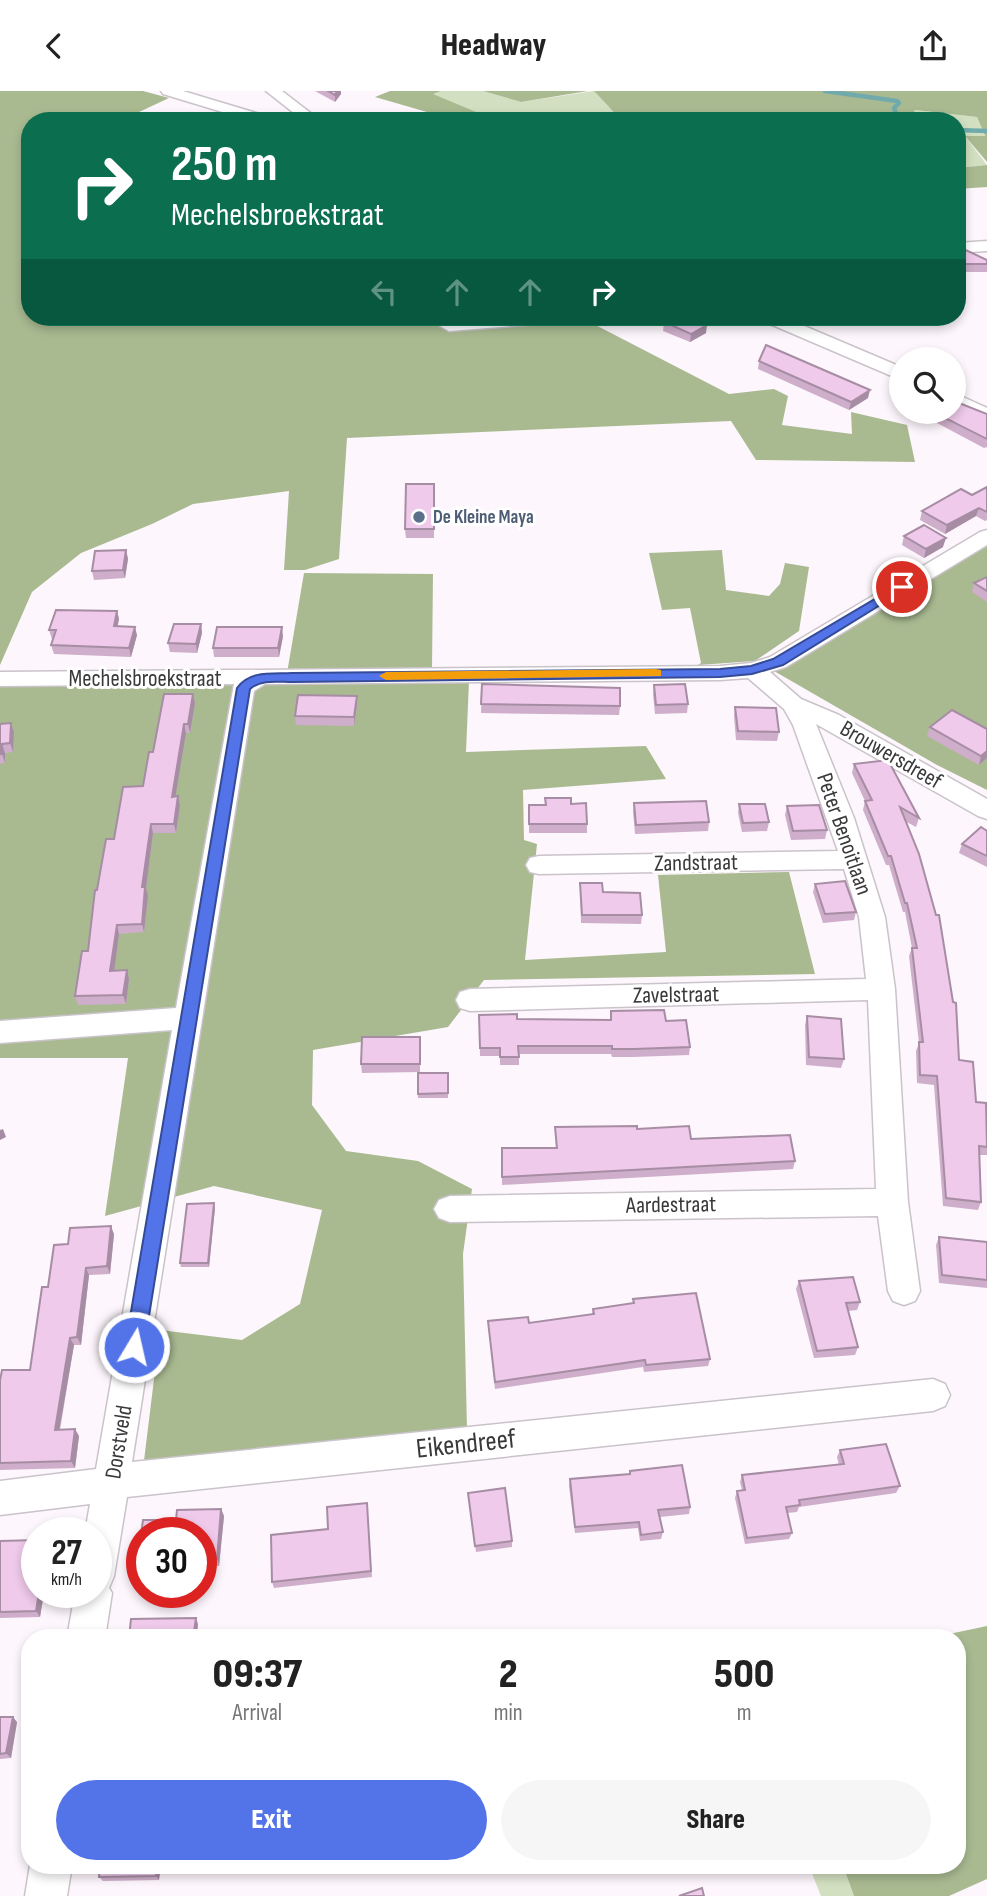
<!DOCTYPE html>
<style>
body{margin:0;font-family:"Sofia Sans Condensed",sans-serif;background:#f6f6f6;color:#222;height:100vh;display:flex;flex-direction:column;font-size:26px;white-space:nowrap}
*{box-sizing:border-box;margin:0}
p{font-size:23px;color:#767676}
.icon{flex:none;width:38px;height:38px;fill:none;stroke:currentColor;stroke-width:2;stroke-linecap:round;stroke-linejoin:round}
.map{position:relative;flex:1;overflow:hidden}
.panel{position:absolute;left:21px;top:1538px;width:945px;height:245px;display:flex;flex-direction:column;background:#fff;border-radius:28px;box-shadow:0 4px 10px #0003}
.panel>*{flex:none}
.guide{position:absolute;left:21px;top:21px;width:945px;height:214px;border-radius:28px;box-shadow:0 4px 10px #0003;background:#0b6e4f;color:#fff;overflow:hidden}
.buttons{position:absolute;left:889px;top:256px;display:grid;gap:14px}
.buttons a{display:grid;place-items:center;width:77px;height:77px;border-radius:50%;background:#fff;box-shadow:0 4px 10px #0003;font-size:35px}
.speed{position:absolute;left:21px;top:1426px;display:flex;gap:14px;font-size:35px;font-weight:700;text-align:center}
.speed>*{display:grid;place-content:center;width:91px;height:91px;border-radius:50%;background:#fff;box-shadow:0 4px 10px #0003;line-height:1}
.speed small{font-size:18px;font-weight:400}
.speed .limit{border:10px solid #d22;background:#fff;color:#111}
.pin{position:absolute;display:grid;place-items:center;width:60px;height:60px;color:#fff;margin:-30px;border:4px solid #fff;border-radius:50%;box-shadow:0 2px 7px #0007}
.me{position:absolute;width:77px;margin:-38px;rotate:9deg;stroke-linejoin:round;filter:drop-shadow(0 0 5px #0008)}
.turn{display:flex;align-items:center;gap:24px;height:147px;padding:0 35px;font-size:32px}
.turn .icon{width:91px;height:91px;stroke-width:2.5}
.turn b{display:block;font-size:49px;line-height:60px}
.lanes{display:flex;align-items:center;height:66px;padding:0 35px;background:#0003;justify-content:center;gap:35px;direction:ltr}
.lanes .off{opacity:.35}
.eta{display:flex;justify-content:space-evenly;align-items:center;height:119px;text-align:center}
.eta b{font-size:42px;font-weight:800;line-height:49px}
.action{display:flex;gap:14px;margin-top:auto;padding:14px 35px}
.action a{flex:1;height:80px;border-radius:42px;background:#5274e8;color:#fff;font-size:28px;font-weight:800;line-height:80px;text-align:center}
.action a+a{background:#f6f6f6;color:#222}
header{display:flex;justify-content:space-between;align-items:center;height:91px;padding:0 35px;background:#fff;font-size:32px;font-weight:800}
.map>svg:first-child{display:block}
</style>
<header><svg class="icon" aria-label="back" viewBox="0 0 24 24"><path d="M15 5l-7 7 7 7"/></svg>Headway<svg class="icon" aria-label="share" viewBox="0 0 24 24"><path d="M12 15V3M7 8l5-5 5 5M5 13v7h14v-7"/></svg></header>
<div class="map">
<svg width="987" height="1805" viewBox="0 0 987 1805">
<rect width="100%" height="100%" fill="#fdf6fc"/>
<!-- green -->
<g fill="#d2dfc0">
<path d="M441,0H483L521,11L594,0L622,30H498L432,3Z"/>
<path d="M915,19L977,26L985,46L965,45L987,74L957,77V30H910Z"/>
<path d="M809,1775H843L854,1805H821Z"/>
</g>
<!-- forest -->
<g fill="#a9ba91">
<path d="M0,0H143L169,7L120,30H30V226H580L729,303L774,298L788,305L782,334L852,343L851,321L907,334L915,371L756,369L731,330L347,347L339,468L305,479H284L289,400L193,413L152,433L81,462L32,501L0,574Z"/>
<path d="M390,0H441L433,3L498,30H458L375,6Z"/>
<path d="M483,0H588L521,11Z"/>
<path d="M594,0H987V71L965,45H985L977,26L915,19L910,30H622Z"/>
<path d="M987,74V96L957,98V77Z"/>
<path d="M987,451V699L937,674L774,580Z"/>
<path d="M722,459L726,499L769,505L780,493L785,472L809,476L799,540L755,570L698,574L701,572L690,517L662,519L649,462Z"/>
<path d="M304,482L433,483L432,578L469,590L466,661L646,655L666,688L523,699L524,749L537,753L525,869L666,861L658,784L789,781L815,883L484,889L448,936L313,959L312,1014L346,1060L418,1070L472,1098L463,1163L467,1338L143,1378L160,1239L242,1249L300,1213L322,1119L214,1095L105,1125L128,967H0V591L285,594Z"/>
<path d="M987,1535V1788L949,1805H854L843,1775L957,1774V1547H930Z"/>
</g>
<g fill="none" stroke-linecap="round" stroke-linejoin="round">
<!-- stream -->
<g stroke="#71aaad" stroke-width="4.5">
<path d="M825,0L897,10L899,12L894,17L899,30"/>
<path d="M957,39L987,40"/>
</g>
<defs>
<g id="minor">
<path d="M161,0H183L273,27L275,30H252L163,3Z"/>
<path d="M266,0H282L321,30H304Z"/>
<path d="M987,150V160L957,162V152Z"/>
<path d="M498,226H572L563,231L449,240L440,235L449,230Z"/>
<path d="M760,226H783L901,276V289L763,230Z"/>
<path d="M954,302L987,317V330L954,315Z"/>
<path d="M987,439V454L786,576L770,581L801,608L839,624L987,708V728L978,725L816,633L854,727L885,826L895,898L908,1111L920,1200L915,1210L904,1214L893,1210L888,1200L878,1125L450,1131L439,1127L434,1118L439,1109L450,1105L876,1098L868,909L470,920L460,917L456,909L460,901L470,898L866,888L859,826L844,778L539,783L530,781L526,774L530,767L539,765L838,760L793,634L784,618L748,587L720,589L265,593L254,600L132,1371L933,1288L945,1293L950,1304L945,1315L933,1320L127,1406L114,1485L109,1497L112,1502L105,1547H67L75,1502H96V1442H85L90,1413L0,1424V1390L96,1378L172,939L0,952V930L176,917L234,593L0,595V581L720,575L751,572L770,566L980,441Z"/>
<path d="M30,1774H72L67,1805H25Z"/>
</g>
</defs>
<!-- minor casing -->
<use href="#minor" stroke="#cac3ca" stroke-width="3"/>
<!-- minor -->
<use href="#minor" fill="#fff" fill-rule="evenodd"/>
</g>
<!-- wall -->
<g fill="#ceaeca">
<path d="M315,0H341V3L335,11Z"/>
<path d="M957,155L987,169V181H957Z"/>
<path d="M664,231L706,242L690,251L663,240Z"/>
<path d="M759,270L868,307L849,319L758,278Z"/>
<path d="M987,323V356L984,357L937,332L939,324Z"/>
<path d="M434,393V447H406L405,438Z"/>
<path d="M987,396V429L985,430L976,425L945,443L920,429L922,420L972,404Z"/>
<path d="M904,445L943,456L924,467L902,454Z"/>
<path d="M126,459L128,468L125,487L94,489L92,480Z"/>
<path d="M987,486V511L972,501L974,492Z"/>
<path d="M117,520L119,528L117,535L137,544L131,566L54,563L51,554L53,548H52L49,539Z"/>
<path d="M201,533L202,542L197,562L170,561L168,552Z"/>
<path d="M283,545L279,566H214L213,557Z"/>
<path d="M482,593L620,615L619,624L481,622Z"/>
<path d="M654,594L688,613L687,622L655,623L653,603Z"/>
<path d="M193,603L195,612L190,642H186L175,705H178L180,714L176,742H153L146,797L148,805L144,841L119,843L114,880L129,888L126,913L78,914L75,905L88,860L97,799L114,748L143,695L153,661Z"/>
<path d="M357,605V614L354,635L296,634L295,625Z"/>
<path d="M735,616L779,641L777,650L736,649L734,625Z"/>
<path d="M11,632L14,641L13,661L5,662V672L0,673V633Z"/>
<path d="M930,636L987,638V667L979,674L927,645Z"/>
<path d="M854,673L919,727L916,736L905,730L959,969L976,1011L987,1019V1064H979L981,1111L978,1119L943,1115L934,994L917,992L916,960L919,952L909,865L912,857L905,821H903L889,774H886L863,719L865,710L852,682Z"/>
<path d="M634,712L709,731L708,740L635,743L633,721Z"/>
<path d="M571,713L587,733V742H529V714Z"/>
<path d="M739,713L769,731L767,740L742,741L738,722Z"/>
<path d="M787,715L827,739L825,748L791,749L785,724Z"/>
<path d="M987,740V776L959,762L962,753Z"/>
<path d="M580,792L603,801L642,824L641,833L581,832Z"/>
<path d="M815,793L856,821L854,829L823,832L813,801Z"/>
<path d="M611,920L666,930L690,956L689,964L633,966H612L611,963H519V974H500V965H480L479,924L517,928L610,929Z"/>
<path d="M807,925L844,968L841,977L806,974L805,934Z"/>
<path d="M420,946V981L362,982L361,973Z"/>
<rect x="418" y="982" width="30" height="25"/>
<path d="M555,1036L637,1038L691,1048L795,1070L793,1078L502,1094V1057H556Z"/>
<path d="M215,1117L209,1176H181L180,1172Z"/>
<path d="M114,1143L110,1183L89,1184L81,1254H74L60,1339L79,1345L75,1377L0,1379V1289L30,1279L48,1196L68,1153Z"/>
<path d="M939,1146L987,1151V1197L939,1192L936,1154Z"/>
<path d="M799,1190L860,1211L857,1219L848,1220L858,1256L855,1264L814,1267L796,1198Z"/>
<path d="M633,1208L710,1268L708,1275L644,1281L643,1276L495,1298L488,1230L529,1232L592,1223L593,1218L633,1213Z"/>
<path d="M840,1359L900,1395L896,1402L799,1416L797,1421L787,1422L792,1442L789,1448L745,1453L735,1407L737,1400L742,1399L740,1391L742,1384L839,1374L837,1366Z"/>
<path d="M630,1380L690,1416L689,1423L660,1426L663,1441L661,1448L640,1450L638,1437L575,1442L569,1395L570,1388L629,1383Z"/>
<path d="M468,1402L512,1450V1456L476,1461Z"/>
<path d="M367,1412L372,1486L274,1497L272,1491L328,1438Z"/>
<path d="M221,1418L224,1425L219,1475H201V1442H142V1485H139L136,1479L143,1429H176L177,1419Z"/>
<path d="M0,1450L37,1502H44L40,1526L0,1527Z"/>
<path d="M0,1626L17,1631L11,1667L0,1668Z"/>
<path d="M100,1774H161L159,1789L103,1790L99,1786Z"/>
</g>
<!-- shaded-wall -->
<g fill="#a78da4">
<path d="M337,0H341V3L335,11V4Z"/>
<path d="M707,234L706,242L690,251L691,243Z"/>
<path d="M870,299L868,307L849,319L851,311Z"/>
<path d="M979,417L976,425L945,443L947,434Z"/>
<path d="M946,447L943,456L924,467L926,458Z"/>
<path d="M126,459L128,468L125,487L123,479Z"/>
<path d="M117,520L119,528L116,544L114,535Z"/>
<path d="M201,533L202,542L197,562L196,553Z"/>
<path d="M135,536L137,544L131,566L129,557Z"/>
<path d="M282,536L283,545L279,566L278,557Z"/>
<path d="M193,603L195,612L190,642L188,633Z"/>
<path d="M357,605V614L354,635V626Z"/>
<path d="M11,632L14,641L13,661L10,652Z"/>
<path d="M184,633L186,642L174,714L172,706Z"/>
<path d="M2,653L5,662V672L2,663Z"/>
<path d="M987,660V667L979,674L981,665Z"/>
<path d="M178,705L180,714L176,742L174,733Z"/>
<path d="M151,733L153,742L146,797L148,805L144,841L142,833V796Z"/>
<path d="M117,834L119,843L113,889L110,880Z"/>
<path d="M127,879L129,888L126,913L123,904Z"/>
<path d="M3,1038L6,1046L0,1049V1039Z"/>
<path d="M214,1112L215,1117L209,1176L208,1172Z"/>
<path d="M111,1135L114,1143L110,1183L107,1175Z"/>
<path d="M86,1177L89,1184L81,1254L77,1246Z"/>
<path d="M70,1247L74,1254L58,1346L55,1339Z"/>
<path d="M75,1338L79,1345L75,1377L71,1370Z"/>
<path d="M221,1418L224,1425L219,1475L217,1468Z"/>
<path d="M39,1502H44L40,1526L36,1520Z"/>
<path d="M196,1527L198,1533L197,1547H193Z"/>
<path d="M13,1626L17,1631L11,1667L6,1662Z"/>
<path d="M157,1774H161L159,1789L156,1785Z"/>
</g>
<!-- building -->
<g fill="#efcaeb" stroke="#a78da4" stroke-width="2">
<path d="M328,0H337L335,4Z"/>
<path d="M957,155L987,169V173H957Z"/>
<path d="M673,226H702L707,234L691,243L664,231Z"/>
<path d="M766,254L870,299L851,311L759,270Z"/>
<path d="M959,312L987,323V348L939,324L945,320H954V315Z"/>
<path d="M406,393H434V438H405Z"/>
<path d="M987,396V421L979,417L947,434L922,420L961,398L972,404Z"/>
<path d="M924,434L946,447L926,458L904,445Z"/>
<path d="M126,459L123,479L92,480L95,460Z"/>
<path d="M987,486V500L974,492Z"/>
<path d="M56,519L117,520L114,535L135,536L129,557L51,554L56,539H49Z"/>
<path d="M174,533H201L196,553L168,552Z"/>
<path d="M217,536H282L278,557H213Z"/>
<path d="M482,593L620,597V615L481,613Z"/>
<path d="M685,593L688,613L656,614L654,594Z"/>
<path d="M164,603H193L188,633H184L172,706L178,705L174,733H151L142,796H145L142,833L117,834L110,880L127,879L123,904L75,905L82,860H88L95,799H97L106,748H114L123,696L143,695L149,661H153Z"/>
<path d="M298,604L357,605L354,626L295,625Z"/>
<path d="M735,616L776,617L779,641L738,640Z"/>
<path d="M952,619L987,638V660L981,665L930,636Z"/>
<path d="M11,632L10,652L2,653V663H0V633Z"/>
<path d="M888,669L919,727L900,716L919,763L936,824H939L953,911L956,912L959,969L973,971L976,1011L986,1012L987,1056L979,1055L981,1111L946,1107L937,985L920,984L919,951H923L912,857H917L907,812H905L891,765H888L865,710L872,709L854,673Z"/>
<path d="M545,707H571V713L586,712L587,733H529V714H546Z"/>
<path d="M706,710L709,731L636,734L634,712Z"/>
<path d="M739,713H765L769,731L743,732Z"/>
<path d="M819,714L827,739L793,740L787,715Z"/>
<path d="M981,736L987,740V765L962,753Z"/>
<path d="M845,790L856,821L825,823L815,793Z"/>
<path d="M580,792H602L603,801L640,802L642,824H582Z"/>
<path d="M664,919L666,930L686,929L690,956L634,958H612V955H518L519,966H500V957H480L479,924L517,923V928L611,929V920Z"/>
<path d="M807,925L841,928L844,968L809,966Z"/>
<path d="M362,946H420V973H361Z"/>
<path d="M418,982H448V1002L418,1003Z"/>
<path d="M637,1035V1038L689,1035L691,1048L790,1044L795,1070L502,1086V1057H557L555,1036Z"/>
<path d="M214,1112L208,1172H180L187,1113Z"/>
<path d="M111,1135L107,1175L86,1177L77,1246L70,1247L55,1339L75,1338L71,1370L0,1372V1289L2,1279H30L42,1196H48L54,1154L68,1153L70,1137Z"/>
<path d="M939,1146L987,1151V1189L942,1184Z"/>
<path d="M853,1186L860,1211L846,1212L858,1256L817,1260L799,1190Z"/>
<path d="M696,1202L710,1268L646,1274L645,1269L495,1291L488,1230L528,1226L529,1232L594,1223L593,1218L634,1212L633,1208Z"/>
<path d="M886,1353L900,1395L799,1409L800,1414L786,1416L792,1442L747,1447L737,1400L745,1399L742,1384L844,1373L840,1359Z"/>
<path d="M682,1374L690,1416L658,1419L663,1441L641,1444L639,1431L575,1436L570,1388L630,1383V1380Z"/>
<path d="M505,1397L512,1450L475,1455L468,1402Z"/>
<path d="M367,1412L371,1480L272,1491L271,1444L328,1438L327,1416Z"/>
<path d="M221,1418L217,1468H201V1442H142V1479H136L143,1429H176L177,1419Z"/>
<path d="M37,1449V1502H39L36,1520L0,1521V1450Z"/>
<path d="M196,1527L193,1547H129L131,1528Z"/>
<path d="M0,1626H13L6,1662L0,1663Z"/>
<path d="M100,1774H157L156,1785L99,1786Z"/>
<path d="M702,1797L704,1805H679Z"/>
</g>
<!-- route -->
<path fill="#5274e8" stroke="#354b97" stroke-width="2" d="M902,492L908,496L906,498L783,574L752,583L720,586L292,591C278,591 261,588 250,598L144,1256L141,1262L134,1265L128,1262L125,1256L237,597C250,579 272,583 292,582L720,578L751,575L773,568Z"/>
<!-- slow -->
<path fill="#f59e0b" d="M656,578L661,579V585L386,589L379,585L386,581Z"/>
<!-- markers -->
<circle fill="#5c6f8a" stroke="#fff" stroke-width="2.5" cx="419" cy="426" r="7"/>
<g text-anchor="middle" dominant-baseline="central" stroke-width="6" stroke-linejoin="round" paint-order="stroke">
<!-- far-service labels -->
<g font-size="19" font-weight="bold" fill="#4e5e75" stroke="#fff" text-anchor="start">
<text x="433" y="426">De Kleine Maya</text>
</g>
<!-- street labels -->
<g font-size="23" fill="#3a383a" stroke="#fff">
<text x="145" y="588">Mechelsbroekstraat</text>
<text transform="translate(891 664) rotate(30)">Brouwersdreef</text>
<text transform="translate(844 743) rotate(71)">Peter Benoitlaan</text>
<text transform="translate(696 772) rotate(-1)">Zandstraat</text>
<text transform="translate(676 904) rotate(-1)">Zavelstraat</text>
<text transform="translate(671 1114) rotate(-1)">Aardestraat</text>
<text transform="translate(119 1351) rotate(-81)">Dorstveld</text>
</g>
<!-- near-street labels -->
<g font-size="28" fill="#3a383a" stroke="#fff">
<text transform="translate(466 1353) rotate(-6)">Eikendreef</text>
</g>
</g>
</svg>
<div class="buttons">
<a><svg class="icon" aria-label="search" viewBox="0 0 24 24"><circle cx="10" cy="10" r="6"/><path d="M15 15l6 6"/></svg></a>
</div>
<div class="speed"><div>27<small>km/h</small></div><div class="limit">30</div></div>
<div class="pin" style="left:902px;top:496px;background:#d93025"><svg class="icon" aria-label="arrive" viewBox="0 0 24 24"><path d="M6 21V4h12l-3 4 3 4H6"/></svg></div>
<svg class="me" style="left:134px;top:1256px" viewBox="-20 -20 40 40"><circle r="17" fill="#5274e8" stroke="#fff" stroke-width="3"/><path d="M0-11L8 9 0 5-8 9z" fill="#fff"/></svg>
<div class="guide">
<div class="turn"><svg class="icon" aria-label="right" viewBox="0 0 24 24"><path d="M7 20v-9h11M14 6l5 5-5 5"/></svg><div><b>250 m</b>Mechelsbroekstraat</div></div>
<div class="lanes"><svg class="icon off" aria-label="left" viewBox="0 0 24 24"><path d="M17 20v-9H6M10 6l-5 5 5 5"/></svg><svg class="icon off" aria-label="ahead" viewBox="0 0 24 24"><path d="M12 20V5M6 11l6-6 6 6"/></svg><svg class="icon off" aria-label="ahead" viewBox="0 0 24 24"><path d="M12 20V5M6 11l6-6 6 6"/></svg><svg class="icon" aria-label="right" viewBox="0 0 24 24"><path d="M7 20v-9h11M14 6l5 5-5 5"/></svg></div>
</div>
<section class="panel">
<div class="eta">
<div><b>09:37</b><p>Arrival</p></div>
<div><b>2</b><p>min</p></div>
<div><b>500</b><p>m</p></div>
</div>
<div class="action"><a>Exit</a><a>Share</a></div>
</section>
</div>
